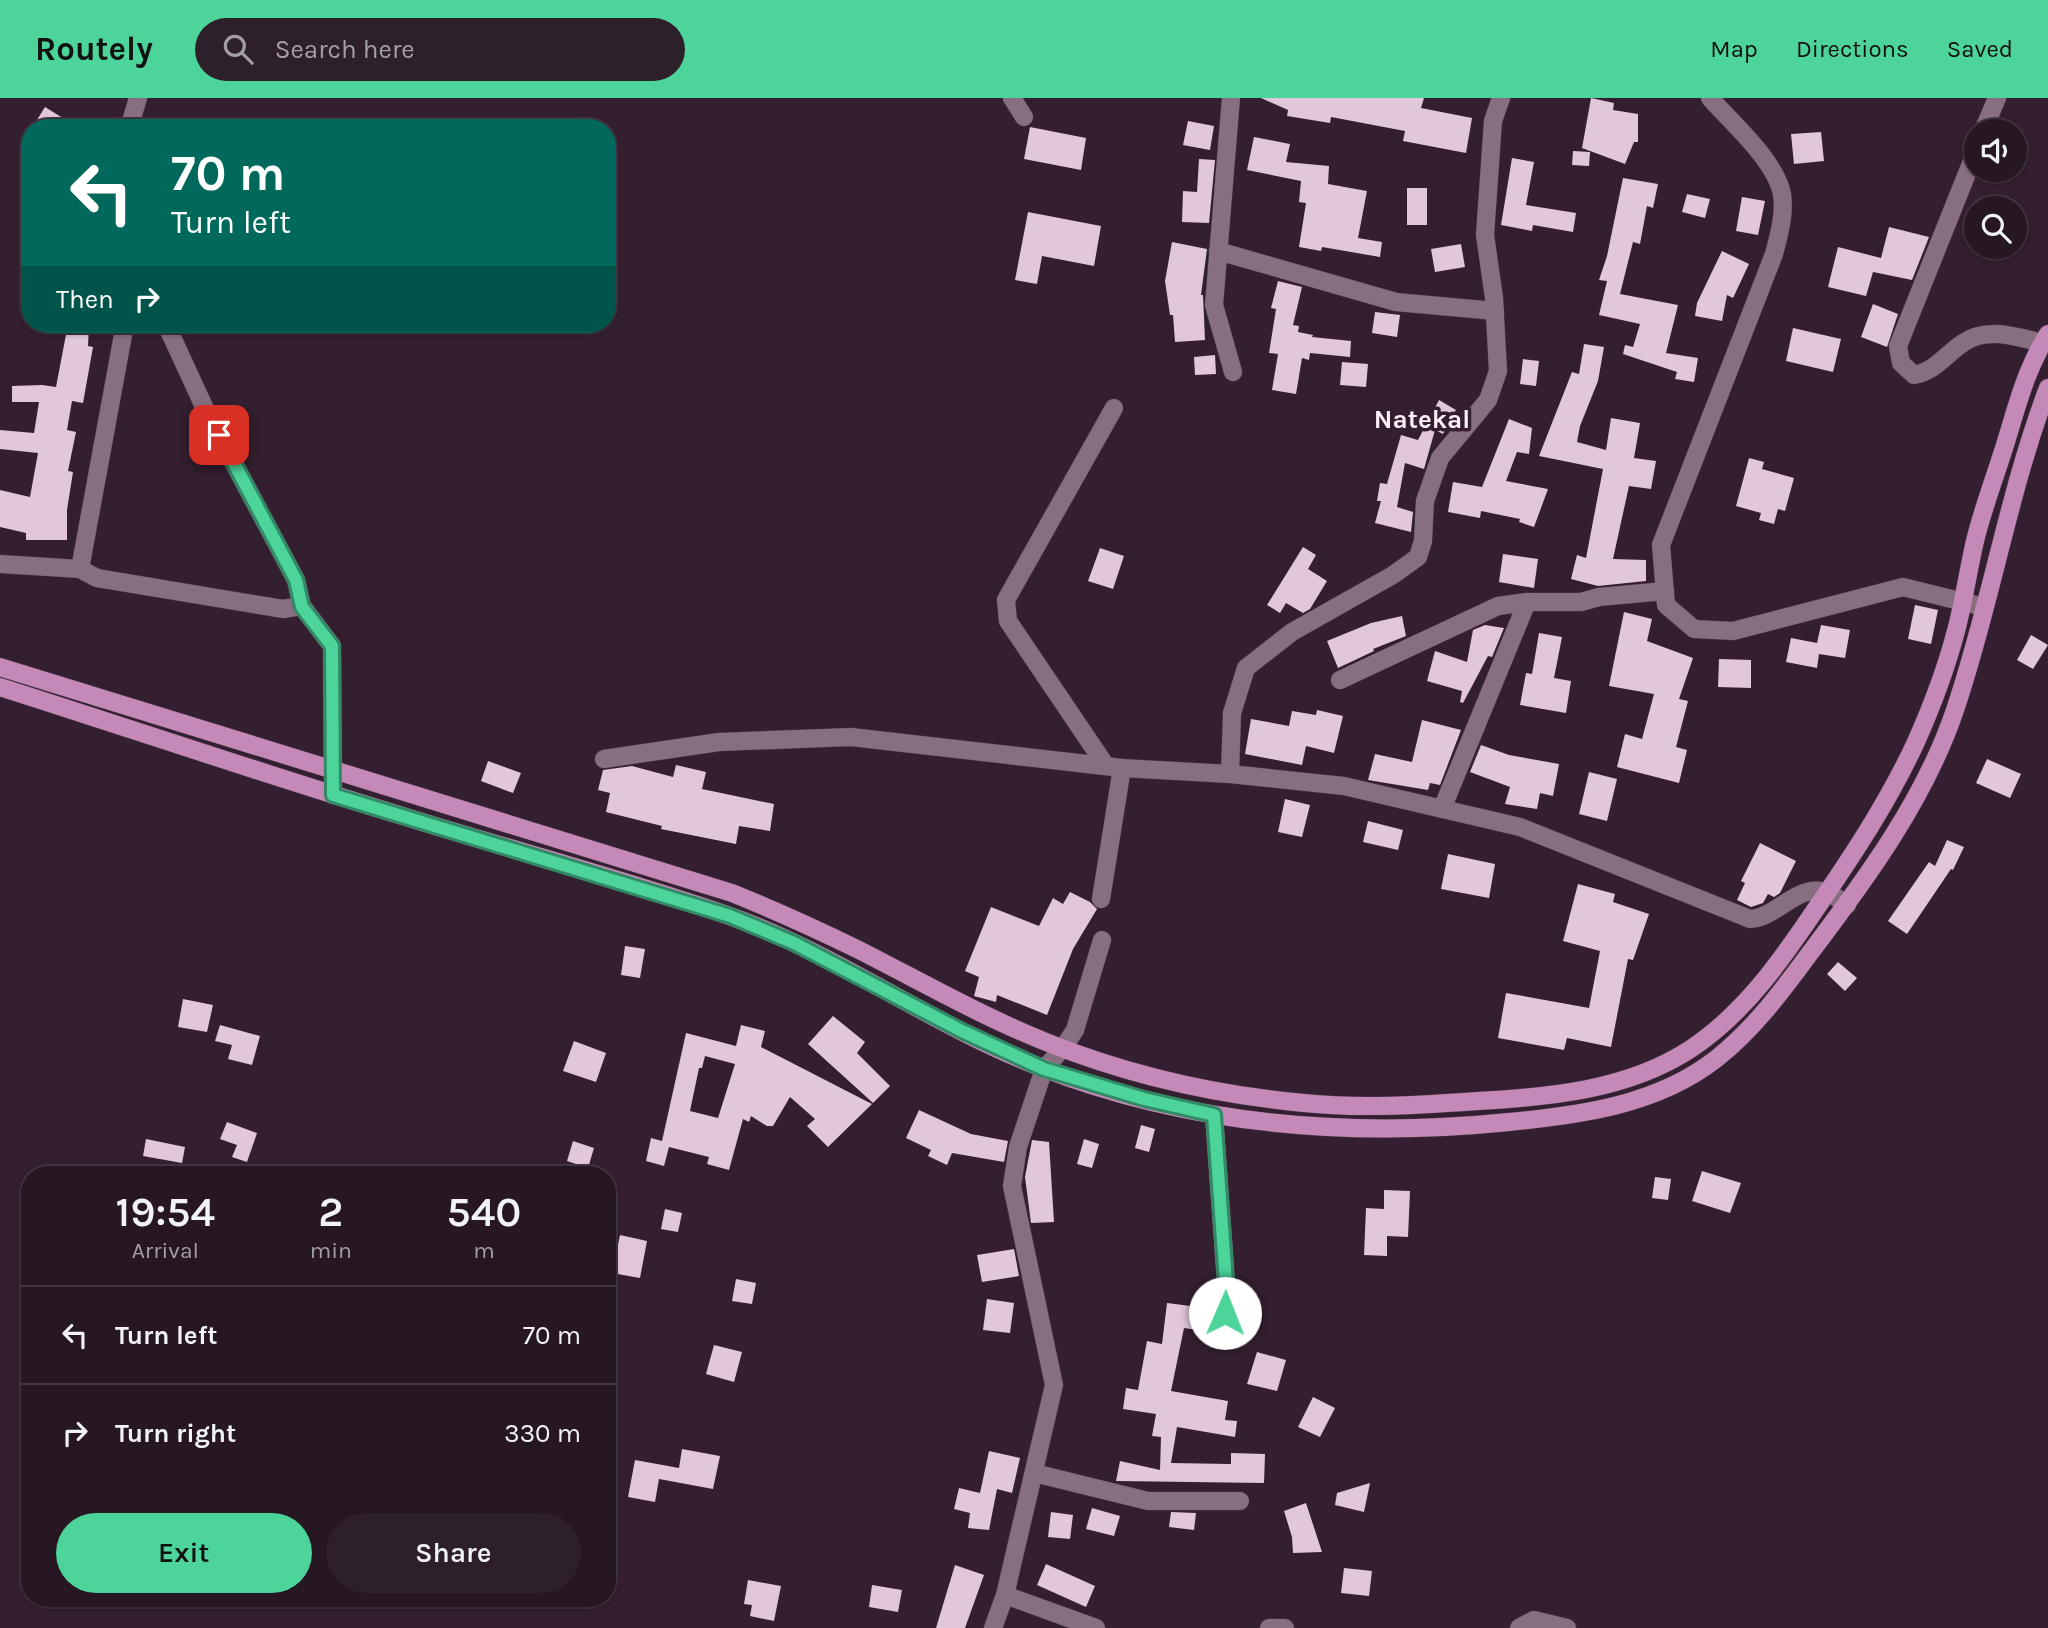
<!DOCTYPE html>
<style>
body{margin:0;font-family:Karla,sans-serif;background:#2e202b;color:#f1f3f6;height:100vh;display:flex;flex-direction:column;font-size:26px;white-space:nowrap}
*{box-sizing:border-box;margin:0}
p{font-size:23px;color:#a49fa6}
.icon{flex:none;width:38px;height:38px;fill:none;stroke:currentColor;stroke-width:2;stroke-linecap:round;stroke-linejoin:round}
.map{position:relative;flex:1;overflow:hidden}
.sheet{position:absolute;left:21px;top:1068px;width:595px;height:441px;display:flex;flex-direction:column;background:#261723;border-radius:28px;box-shadow:0 2px 5px #0004,0 0 0 2px #423641}
.sheet>*{flex:none}
.banner{position:absolute;left:21px;top:21px;width:595px;height:214px;border-radius:28px;box-shadow:0 2px 5px #0004,0 0 0 2px #423641;background:#00695c;color:#fff;overflow:hidden}
.fabs{position:absolute;left:1964px;top:21px;display:grid;gap:14px}
.fabs a{display:grid;place-items:center;width:63px;height:63px;border-radius:50%;background:#261723;box-shadow:0 2px 5px #0004,0 0 0 2px #423641;font-size:35px}
.pin{position:absolute;display:grid;place-items:center;width:60px;height:60px;color:#fff;margin:-30px;border-radius:14px;box-shadow:0 4px 10px #0006}
.me{position:absolute;width:77px;margin:-38px;rotate:1deg;stroke-linejoin:round;filter:drop-shadow(0 0 5px #0008)}
.turn{display:flex;align-items:center;gap:24px;height:147px;padding:0 35px;font-size:32px}
.turn .icon{width:91px;height:91px;stroke-width:2.5}
.turn b{display:block;font-size:49px;line-height:60px}
.then{display:flex;align-items:center;height:66px;padding:0 35px;background:#0003;gap:14px;font-size:26px}
.eta{display:flex;justify-content:space-evenly;align-items:center;height:119px;text-align:center}
.eta b{font-size:42px;font-weight:600;line-height:49px}
.action{display:flex;gap:14px;margin-top:auto;padding:14px 35px}
.action a{flex:1;height:80px;border-radius:42px;background:#4cd49b;color:#111;font-size:28px;font-weight:600;line-height:80px;text-align:center}
.action a+a{background:#2e202b;color:#f1f3f6}
ul{padding:0;list-style:none}
li{display:flex;align-items:center;gap:21px;height:98px;padding:0 35px;border-top:2px solid #423641}
li div{flex:1}
li b{display:block;font-size:26px}
li em{font-style:normal}
header{display:flex;align-items:center;gap:42px;box-sizing:border-box;height:98px;padding:0 35px;background:#4cd49b;color:#111}
header strong{font-size:33px}
nav{display:flex;gap:38px;margin-inline-start:auto;font-size:24px}
.search{width:490px;height:63px;background:#2e202b;display:flex;align-items:center;gap:18px;box-sizing:border-box;padding:0 24px;border-radius:38px;color:#a49fa6;font-size:26px}
.map>svg:first-child{display:block}
</style>
<header>
<strong>Routely</strong>
<div class="search"><svg class="icon" aria-label="search" viewBox="0 0 24 24"><circle cx="10" cy="10" r="6"/><path d="M15 15l6 6"/></svg>Search here</div>
<nav><a>Map</a><a>Directions</a><a>Saved</a></nav>
</header>
<div class="map">
<svg width="2048" height="1530" viewBox="0 0 2048 1530">
<rect width="100%" height="100%" fill="#331f2f"/>
<!-- building -->
<g fill="#e2c6da" fill-rule="evenodd">
<path d="M1261,0H1424L1421,10L1472,20L1466,55L1403,43L1405,33L1331,19L1330,25L1287,18L1288,12Z"/>
<path d="M1591,0L1614,5L1613,12L1638,16V44H1634L1625,66L1582,50Z"/>
<path d="M45,9L79,30H32Z"/>
<path d="M1188,23L1214,28L1210,52L1183,47Z"/>
<path d="M1030,29L1086,40L1081,72L1024,61Z"/>
<path d="M1821,34L1824,63L1794,66L1791,36Z"/>
<path d="M1254,39L1290,46L1286,64L1329,68L1328,86L1367,93L1358,140L1382,144L1380,159L1322,149L1321,153L1299,149L1306,105L1299,104L1301,83L1247,72Z"/>
<path d="M1573,53L1590,54L1589,68L1572,67Z"/>
<path d="M1512,60L1534,64L1526,107L1576,115L1573,134L1533,127L1532,133L1501,127Z"/>
<path d="M1199,61L1215,62L1209,125L1182,124L1183,93L1197,94Z"/>
<path d="M1623,80L1658,86L1653,110L1647,108L1640,146L1633,144L1620,196L1678,207L1666,255L1698,260L1694,284L1675,281L1677,274L1623,256L1625,247L1633,249L1640,226L1599,217L1607,183L1599,182L1607,158Z"/>
<rect x="1407" y="90" width="20" height="37"/>
<path d="M1687,96L1710,101L1705,120L1682,114Z"/>
<path d="M1742,99L1765,103L1758,137L1736,133Z"/>
<path d="M1028,114L1101,128L1094,168L1042,158L1037,186L1015,182Z"/>
<path d="M1889,129L1929,139L1912,182L1873,174L1866,198L1828,189L1838,149L1881,160Z"/>
<path d="M1172,144L1207,151L1201,197H1203L1205,242L1175,244L1173,217H1170L1165,183Z"/>
<path d="M1461,146L1465,169L1435,174L1431,151Z"/>
<path d="M1722,153L1749,166L1733,200L1727,197L1722,223L1695,218L1697,205Z"/>
<path d="M1278,183L1302,189L1293,227L1299,228L1298,234L1313,237L1312,239L1351,243L1350,259L1310,255L1309,262L1302,260L1296,296L1272,292L1278,256L1269,255L1276,211L1271,210Z"/>
<path d="M1873,206L1898,216L1887,249L1861,239Z"/>
<path d="M1375,214L1400,217L1397,239L1372,235Z"/>
<path d="M68,226H89L88,248L93,249L83,305L72,303L67,332L76,334L68,373L73,374L67,412V442H26V435L0,429V392L30,399L38,355L0,351V332L34,335L39,304H12V288L42,287L56,289Z"/>
<path d="M1793,230L1841,241L1833,274L1786,263Z"/>
<path d="M1584,246L1604,249L1598,283L1580,328L1577,344L1606,352L1611,320L1640,325L1634,360L1656,363L1651,391L1629,388L1613,461L1646,462V483L1598,488L1571,481L1577,457L1586,460L1603,371L1539,358L1572,274L1579,276Z"/>
<path d="M1215,257L1216,276L1195,277L1194,259Z"/>
<path d="M1523,261L1539,263L1536,288L1520,286Z"/>
<path d="M1342,264L1368,266L1366,289L1340,287Z"/>
<path d="M1439,302L1456,312L1443,336L1435,332L1424,371L1405,365L1397,409L1413,414L1411,434L1375,425L1381,403H1377L1380,385L1387,386L1401,337L1418,342Z"/>
<path d="M1509,321L1532,330L1529,356L1517,354L1506,383L1548,391L1534,429L1519,424L1520,421L1481,413L1480,420L1448,414L1453,384L1482,389Z"/>
<path d="M1749,360L1764,364L1762,371L1794,380L1785,413L1778,411L1774,426L1759,422L1761,415L1736,408Z"/>
<path d="M1303,449L1316,457L1308,471L1327,483L1310,511L1303,515L1286,505L1280,515L1267,507Z"/>
<path d="M1100,450L1124,458L1113,491L1088,483Z"/>
<path d="M1503,456L1538,461L1534,490L1499,484Z"/>
<path d="M1915,507L1938,512L1931,546L1908,541Z"/>
<path d="M1624,514L1652,521L1647,543L1693,560L1679,601L1688,603L1676,649L1687,652L1679,685L1617,669L1625,636L1642,641L1654,596L1609,588Z"/>
<path d="M1402,518L1406,538L1373,551L1374,553L1338,570L1327,543L1371,525Z"/>
<path d="M1485,527L1504,530L1492,559L1488,558L1463,605L1460,604L1462,593L1427,583L1435,553L1467,564L1473,532Z"/>
<path d="M1821,527L1850,532L1845,560L1819,556L1817,570L1786,564L1791,540L1817,545Z"/>
<path d="M1539,535L1562,539L1554,580L1571,583L1566,615L1520,607L1526,575L1532,576Z"/>
<path d="M2031,537L2048,547L2033,571L2017,562Z"/>
<path d="M1719,561L1751,562V590L1718,589Z"/>
<path d="M1317,612L1343,618L1334,655L1306,648L1302,667L1245,656L1251,621L1289,628L1292,613L1316,617Z"/>
<path d="M1422,622L1461,632L1440,687L1430,685L1428,692L1368,682L1375,656L1412,664Z"/>
<path d="M1481,647L1509,657L1559,666L1553,698L1540,695L1537,711L1505,706L1510,689L1470,674Z"/>
<path d="M1987,661L2021,676L2010,700L1976,685Z"/>
<path d="M488,663L521,675L513,695L481,683Z"/>
<path d="M676,667L706,674L702,691L774,706L770,733L739,728L736,746L661,731L662,728L606,714L610,695L598,692L603,672L632,668L673,679Z"/>
<path d="M1589,674L1617,681L1607,723L1579,716Z"/>
<path d="M1285,701L1310,707L1302,739L1278,734Z"/>
<path d="M1368,723L1403,732L1398,752L1363,744Z"/>
<path d="M1947,742L1964,749L1953,772L1951,771L1907,836L1888,823L1929,764L1935,768Z"/>
<path d="M1760,745L1796,763L1780,795L1774,799L1768,796L1763,805L1751,809L1737,802L1745,785L1741,783Z"/>
<path d="M1448,756L1495,766L1489,800L1441,791Z"/>
<path d="M1578,786L1615,796L1613,804L1649,816L1633,862L1628,861L1611,949L1567,940L1564,952L1498,940L1506,895L1589,910L1600,853L1563,843Z"/>
<path d="M1070,794L1090,804L1097,811L1073,851L1047,917L997,897L996,904L974,898L979,879L965,873L991,809L1039,828L1053,800L1063,806Z"/>
<path d="M625,848L645,851L640,880L621,877Z"/>
<path d="M1838,864L1857,880L1845,893L1827,876Z"/>
<path d="M183,901L213,907L207,934L178,929Z"/>
<path d="M833,918L865,944L857,955L890,988L873,1005L808,946Z"/>
<path d="M220,927L260,938L252,967L228,961L232,947L215,943Z"/>
<path d="M741,927L765,933L761,949L872,1006L828,1049L807,1028L815,1021L790,999L773,1028H767L751,1018L749,1024L743,1021L729,1072L707,1066L709,1059L669,1049L664,1068L646,1063L651,1040L662,1043L686,935L736,948ZM705,958L735,966L718,1020L690,1013L699,970H702Z"/>
<path d="M574,943L606,955L596,984L563,973Z"/>
<path d="M919,1012L971,1036L1008,1043L1004,1064L952,1055L947,1067L928,1058L931,1052L906,1040Z"/>
<path d="M227,1024L257,1035L247,1064L232,1059L237,1047L220,1041Z"/>
<path d="M1141,1027L1155,1031L1149,1054L1135,1050Z"/>
<path d="M146,1041L185,1049L182,1065L143,1058Z"/>
<path d="M1084,1041L1099,1046L1092,1070L1077,1066Z"/>
<path d="M1032,1042L1049,1044L1054,1124L1031,1125L1025,1079Z"/>
<path d="M573,1043L594,1050L588,1070L567,1063Z"/>
<path d="M1702,1073L1741,1085L1730,1115L1692,1103Z"/>
<path d="M1655,1079L1671,1081L1668,1102L1652,1100Z"/>
<path d="M1384,1092L1410,1093L1408,1139L1387,1138V1158L1364,1157L1366,1110L1384,1111Z"/>
<path d="M665,1111L682,1115L678,1134L661,1131Z"/>
<path d="M620,1137L647,1143L640,1180L612,1175Z"/>
<path d="M1014,1151L1019,1178L982,1184L977,1157Z"/>
<path d="M736,1181L756,1185L752,1206L732,1203Z"/>
<path d="M987,1201L1014,1205L1010,1235L983,1232Z"/>
<path d="M1167,1205L1214,1211L1212,1234L1184,1230L1171,1293L1228,1303L1225,1322L1237,1323L1235,1339L1177,1329L1171,1365L1231,1366V1355L1265,1356L1264,1385L1116,1383L1120,1363L1160,1372L1161,1339L1152,1338L1156,1316L1123,1311L1126,1290L1138,1292L1147,1243L1162,1246Z"/>
<path d="M714,1247L742,1254L734,1284L706,1276Z"/>
<path d="M1257,1254L1286,1262L1277,1293L1247,1286Z"/>
<path d="M1313,1299L1335,1310L1320,1339L1298,1329Z"/>
<path d="M682,1351L720,1358L713,1391L659,1381L655,1404L628,1399L635,1362L679,1370Z"/>
<path d="M989,1353L1020,1360L1012,1395L997,1391L989,1432L968,1430L970,1415L954,1411L959,1390L980,1395Z"/>
<path d="M1370,1385L1364,1414L1335,1407L1337,1395Z"/>
<path d="M1306,1405L1322,1454L1293,1455L1292,1439L1284,1413Z"/>
<path d="M1092,1410L1120,1418L1114,1438L1086,1431Z"/>
<path d="M1051,1414L1073,1417L1070,1441L1048,1439Z"/>
<path d="M1171,1414L1196,1415L1194,1432L1169,1429Z"/>
<path d="M1046,1466L1095,1488L1086,1509L1037,1487Z"/>
<path d="M955,1467L984,1477L965,1530H936Z"/>
<path d="M1344,1470L1372,1473L1369,1498L1341,1495Z"/>
<path d="M748,1482L781,1488L774,1523L750,1518L752,1507L744,1506Z"/>
<path d="M872,1487L902,1492L898,1514L869,1509Z"/>
</g>
<g fill="none" stroke-linecap="round" stroke-linejoin="round">
<defs>
<g id="minor">
<path d="M1012,0L1024,19"/>
<path d="M1231,0L1214,207L1233,274"/>
<path d="M1710,0C1732,25 1775,62 1782,96C1785,116 1779,137 1774,156L1661,447L1666,507L1694,531L1733,533L1903,489L1984,509"/>
<path d="M129,30L138,0"/>
<path d="M1983,33L1997,0"/>
<path d="M1976,53L1898,248L1901,265L1914,277C1936,273 1946,256 1963,245C1987,228 2017,239 2043,245"/>
<path d="M1218,153L1396,204L1495,213"/>
<path d="M166,226L206,313L296,482L302,508L332,548L333,697"/>
<path d="M0,466L80,471L97,480L283,511L302,508"/>
<path d="M80,471L125,226"/>
<path d="M1340,582L1498,508L1527,504H1581L1599,499L1665,493"/>
<path d="M604,661L719,644L851,639L1122,670L1230,676L1344,688L1520,729L1750,821C1777,820 1799,783 1828,795C1834,797 1841,803 1847,807"/>
<path d="M1106,668L1008,523L1006,502L1114,310"/>
<path d="M1230,676L1232,615L1246,570L1292,534L1393,477L1418,459L1423,443L1425,403L1440,360L1488,302L1498,273L1494,200L1485,137L1493,23L1501,0"/>
<path d="M1442,711L1527,504"/>
<path d="M1101,801L1122,670"/>
<path d="M1214,1017L1227,1198L1223,1232"/>
<path d="M1034,1375L1148,1403H1240"/>
<path d="M1005,1497L1096,1530"/>
<path d="M993,1530L1005,1497L1054,1287L1012,1088L1018,1049L1044,971L1063,950L1075,932L1102,842"/>
<path d="M1269,1530H1285"/>
<path d="M1519,1530L1534,1522L1567,1530"/>
</g>
<g id="major">
<path d="M0,569L732,795C774,812 816,831 857,851C920,883 981,918 1046,944C1128,977 1217,997 1304,1005C1361,1011 1421,1007 1478,1003C1550,999 1627,992 1689,952C1746,915 1785,857 1822,802C1857,751 1890,700 1916,644C1932,608 1946,571 1956,533C1964,503 1968,473 1975,443C1983,410 1995,379 2005,347C2017,308 2026,271 2048,236"/>
<path d="M0,589C135,632 270,678 406,719C512,752 621,780 727,817C836,855 931,927 1040,969C1189,1027 1351,1040 1509,1024C1581,1017 1657,1007 1716,961C1754,931 1782,893 1810,855C1866,781 1925,701 1955,612C1991,506 2008,395 2048,290"/>
</g>
</defs>
<!-- minor casing -->
<use href="#minor" stroke="#4c3b49" stroke-width="19"/>
<!-- major casing -->
<use href="#major" stroke="#4c3b49" stroke-width="19"/>
<!-- minor -->
<use href="#minor" stroke="#876e81" stroke-width="18"/>
<!-- major -->
<use href="#major" stroke="#c589b7" stroke-width="18"/>
</g>
<g fill="none" stroke-linecap="round" stroke-linejoin="round">
<defs>
<path id="route" d="M219,337L296,482L302,509L332,548L333,697L730,818L794,845L962,933L1044,971L1144,1001L1214,1017L1227,1198L1225,1215"/>
</defs>
<!-- route casing -->
<use href="#route" stroke="#318a65" stroke-width="18"/>
<!-- route -->
<use href="#route" stroke="#4cd49b" stroke-width="12"/>
</g>
<g text-anchor="middle" dominant-baseline="central" stroke-width="7" stroke-linejoin="round" paint-order="stroke">
<!-- quarter labels -->
<g font-size="26" font-weight="bold" fill="#fef0fa" stroke="#331f2f">
<text x="1422" y="321">Natekal</text>
</g>
</g>
</svg>
<div class="fabs">
<a><svg class="icon" aria-label="sound" viewBox="0 0 24 24"><path d="M4 9h4l5-4v14l-5-4H4zM17 9q2 3 0 6"/></svg></a>
<a><svg class="icon" aria-label="search" viewBox="0 0 24 24"><circle cx="10" cy="10" r="6"/><path d="M15 15l6 6"/></svg></a>
</div>
<div class="pin" style="left:219px;top:337px;background:#d93025"><svg class="icon" aria-label="arrive" viewBox="0 0 24 24"><path d="M6 21V4h12l-3 4 3 4H6"/></svg></div>
<svg class="me" style="left:1225px;top:1215px" viewBox="-20 -20 40 40"><circle r="19" fill="#fff"/><path d="M0-13L10 11 0 6-10 11z" fill="#4cd49b"/></svg>
<div class="banner">
<div class="turn"><svg class="icon" aria-label="left" viewBox="0 0 24 24"><path d="M17 20v-9H6M10 6l-5 5 5 5"/></svg><div><b>70 m</b>Turn left</div></div>
<div class="then">Then<svg class="icon" aria-label="right" viewBox="0 0 24 24"><path d="M7 20v-9h11M14 6l5 5-5 5"/></svg></div>
</div>
<section class="sheet">
<div class="eta">
<div><b>19:54</b><p>Arrival</p></div>
<div><b>2</b><p>min</p></div>
<div><b>540</b><p>m</p></div>
</div>
<ul>
<li><svg class="icon" aria-label="left" viewBox="0 0 24 24"><path d="M17 20v-9H6M10 6l-5 5 5 5"/></svg><div><b>Turn left</b></div><em>70 m</em></li>
<li><svg class="icon" aria-label="right" viewBox="0 0 24 24"><path d="M7 20v-9h11M14 6l5 5-5 5"/></svg><div><b>Turn right</b></div><em>330 m</em></li>
</ul>
<div class="action"><a>Exit</a><a>Share</a></div>
</section>
</div>
